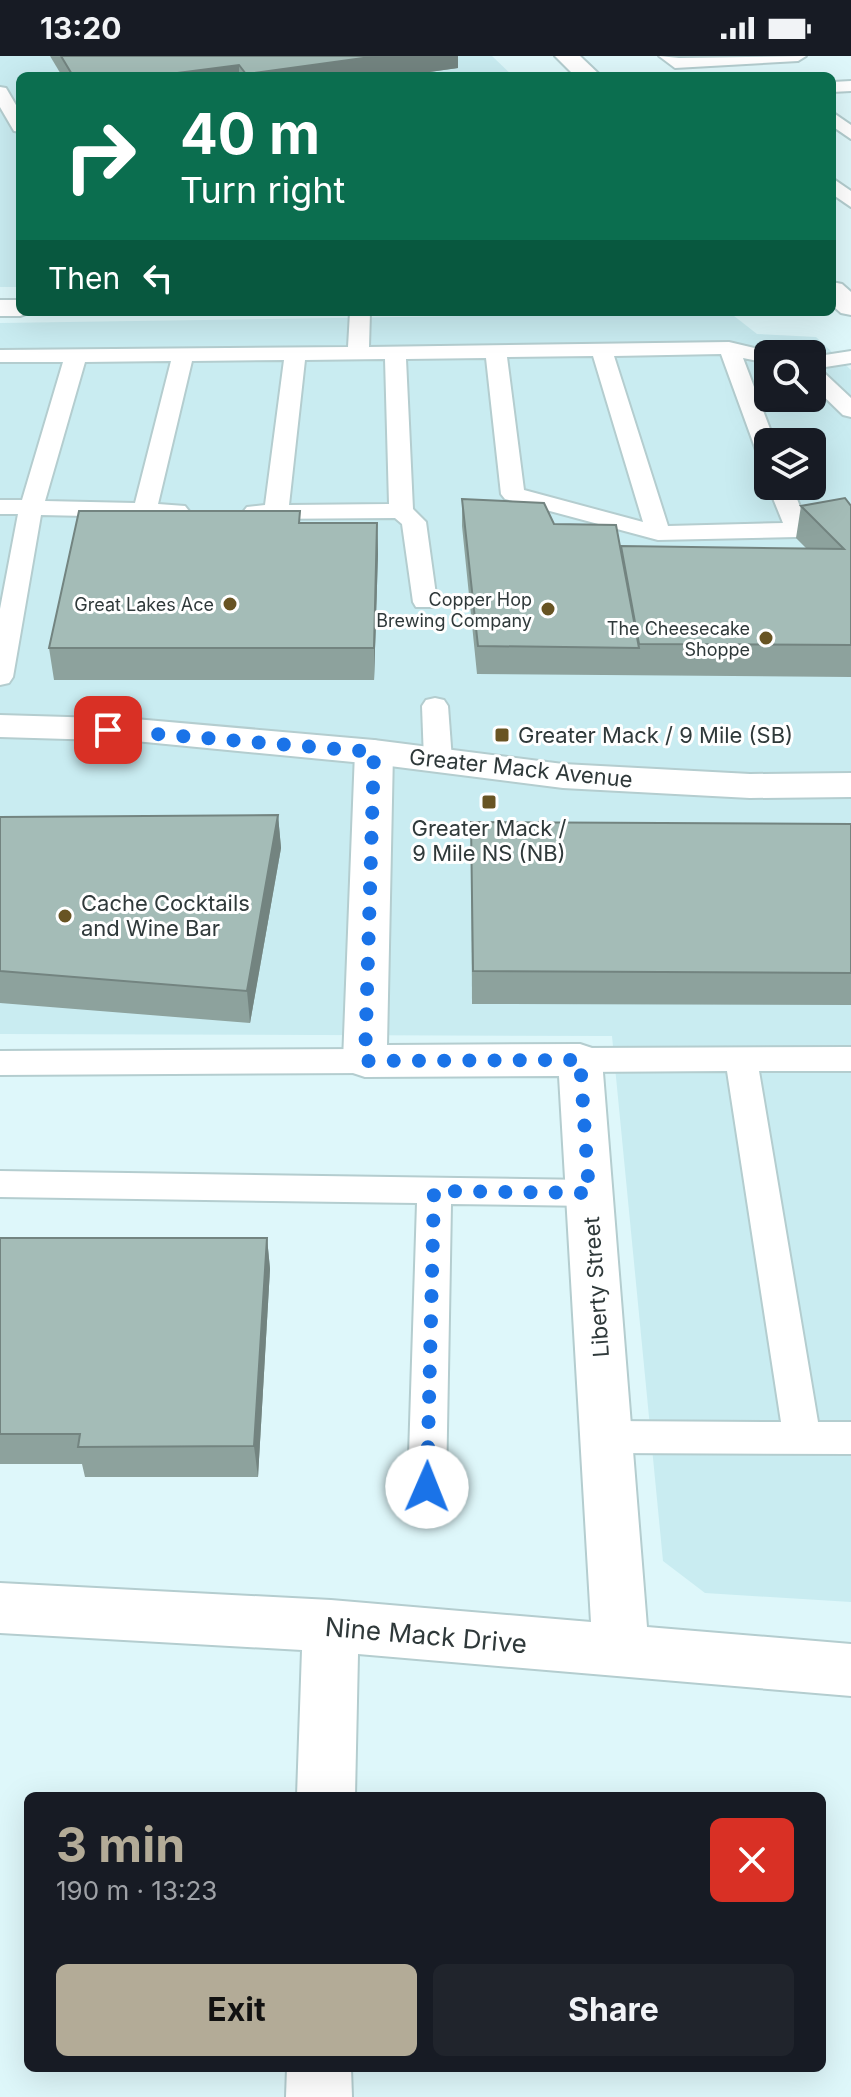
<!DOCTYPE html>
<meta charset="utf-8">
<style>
body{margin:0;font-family:Inter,sans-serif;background:#20242c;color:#f1f3f6;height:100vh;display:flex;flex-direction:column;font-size:30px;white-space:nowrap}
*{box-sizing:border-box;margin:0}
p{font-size:26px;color:#9ea1a6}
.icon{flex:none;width:44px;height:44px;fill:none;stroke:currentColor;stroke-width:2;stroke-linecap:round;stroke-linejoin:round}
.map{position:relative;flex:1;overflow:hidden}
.sheet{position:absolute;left:24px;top:1736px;width:802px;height:280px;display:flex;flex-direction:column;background:#171b24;border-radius:12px;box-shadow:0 8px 32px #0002}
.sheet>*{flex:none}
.hud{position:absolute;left:16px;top:16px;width:820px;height:244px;border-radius:12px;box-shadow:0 8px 32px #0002;background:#0b6e4f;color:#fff;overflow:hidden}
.buttons{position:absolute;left:754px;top:284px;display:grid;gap:16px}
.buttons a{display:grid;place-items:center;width:72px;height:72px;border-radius:12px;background:#171b24;box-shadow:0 8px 32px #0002;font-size:40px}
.pin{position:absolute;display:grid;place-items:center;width:68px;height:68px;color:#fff;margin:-34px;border-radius:16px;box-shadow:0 4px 12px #0006}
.me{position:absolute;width:88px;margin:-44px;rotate:1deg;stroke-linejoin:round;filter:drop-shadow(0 0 6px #0008)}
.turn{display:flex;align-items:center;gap:28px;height:168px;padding:0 32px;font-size:36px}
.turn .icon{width:104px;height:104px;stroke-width:2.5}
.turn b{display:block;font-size:56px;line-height:68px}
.then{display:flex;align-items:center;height:76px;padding:0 32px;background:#0003;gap:16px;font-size:30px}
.round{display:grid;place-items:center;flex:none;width:84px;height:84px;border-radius:12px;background:#20242c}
.head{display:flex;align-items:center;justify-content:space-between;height:136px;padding:0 32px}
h1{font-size:48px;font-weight:700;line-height:60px;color:#b3ab97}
.button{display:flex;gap:16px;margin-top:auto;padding:16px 32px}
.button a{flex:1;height:92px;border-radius:12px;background:#b3ab97;color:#111;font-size:32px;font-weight:700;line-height:92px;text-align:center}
.button a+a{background:#20242c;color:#f1f3f6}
.status{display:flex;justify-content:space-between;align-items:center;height:56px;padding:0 40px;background:#171b24;direction:ltr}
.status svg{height:22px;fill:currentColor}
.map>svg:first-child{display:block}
</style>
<div class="status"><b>13:20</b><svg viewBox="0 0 49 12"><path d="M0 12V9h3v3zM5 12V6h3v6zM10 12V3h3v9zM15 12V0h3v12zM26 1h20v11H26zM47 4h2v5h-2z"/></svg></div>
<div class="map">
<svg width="851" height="2041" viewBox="0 0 851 2041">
<rect width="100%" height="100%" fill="#def7fa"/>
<!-- built -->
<g fill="#c9ecf1" fill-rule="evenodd">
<path d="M0,0H492L513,20H20V231H0Z"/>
<path d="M729,256L757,278L816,281L851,314V1546L705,1537L663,1505L612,980L0,978V267ZM768,298H812V342H768ZM768,386H812V430H768Z"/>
</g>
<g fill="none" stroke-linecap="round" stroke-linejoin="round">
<defs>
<g id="lane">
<path d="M659,0L679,2L806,0L798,5L675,12Z"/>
<path d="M851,25V35L832,36V26Z"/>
<path d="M0,31L6,32L20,56V76L14,75L0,51Z"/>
<path d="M832,56L851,69V83L832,70Z"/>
<path d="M832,122L851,135V151L832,138Z"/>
<path d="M350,256H370L369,291L729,286L775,297L768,298V307L743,302L775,386H768V404L760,402L757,397L721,298L614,300L668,470L783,467L768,430H792L809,474L805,479L797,481L658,484L505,443L501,438L486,302L406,303L413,453L426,466L437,546L434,551H416L413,546L402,468L395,462L255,463L247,461L243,456L247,451L265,449L284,304L192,305L158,448L185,450L189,455L185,460L177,462L41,459L13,621L9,627L0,629V553L18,458H0V444H22L63,306H0V294L348,291ZM593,300L643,466L524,434L507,301ZM385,303L389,448L289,449L305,304ZM171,305L135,447L45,445L85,306Z"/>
<path d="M851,295V307L819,312L851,342V361L843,359L812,329V301Z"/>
<path d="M435,642L444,644L448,650L452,704L448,710L438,712L428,710L424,704L422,650L426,644Z"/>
<path d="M851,991V1015H759L818,1366H851V1398L607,1397L594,1392L588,1381L594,1370L607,1365L781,1366L727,1015L580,1016L569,1012L564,1004L569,996L580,992Z"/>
<path d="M365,993L376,997L381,1005L376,1013L365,1017L0,1019V995Z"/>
<path d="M0,1115L589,1124L601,1128L606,1137L601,1146L589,1150L451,1148L446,1431L441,1443L427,1448L413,1443L408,1431L417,1147L0,1141Z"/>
</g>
<g id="street">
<path d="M0,244H20V256H31L20,260H0Z"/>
<path d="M374,684L387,688L393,696L387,989L580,988L595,993L602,1004L647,1571L851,1588V1640L358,1598L355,1740H297L302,1594L0,1577V1527L331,1544L591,1566L559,1020L365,1021L350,1016L343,1005L355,696L361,688Z"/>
<path d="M287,2012H351L352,2041H286Z"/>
</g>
<g id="secondary">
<path d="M555,0H580L601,20H575Z"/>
<path d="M832,226L842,228L851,236V259L841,257L832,249Z"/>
<path d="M0,659L135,663L374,684L563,708L750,718L851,717V741L750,742L563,732L374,708L135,685L0,681Z"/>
</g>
</defs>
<!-- lane casing -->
<use href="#lane" stroke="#b4cdcf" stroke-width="4"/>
<!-- street casing -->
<use href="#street" stroke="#b4cdcf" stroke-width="4"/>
<!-- secondary casing -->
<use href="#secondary" stroke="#b4cdcf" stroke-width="4"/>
<!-- lane -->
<use href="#lane" fill="#fff" fill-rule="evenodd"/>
<!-- street -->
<use href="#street" fill="#fff" fill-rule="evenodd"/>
<!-- secondary -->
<use href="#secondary" fill="#fff" fill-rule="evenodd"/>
</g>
<!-- wall -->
<g fill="#8da29d">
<path d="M50,0H458V12L401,20H62Z"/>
<path d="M462,443L620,495L621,490L807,493L796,482L801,450H851V621L477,618L462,470Z"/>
<path d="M377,467L378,498L374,624H54L49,592Z"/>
<path d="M278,759L281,792L250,967L0,947V761Z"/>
<path d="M471,766L851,768V949L472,948Z"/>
<path d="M0,1182H267L270,1213L258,1421H85L82,1408H0Z"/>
</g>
<!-- shaded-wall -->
<g fill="#738480">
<path d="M378,0H458V12L401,20H246V18Z"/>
<path d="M239,9V20H154Z"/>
<path d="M377,467L378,498L374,624V592Z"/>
<path d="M278,759L281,792L250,967L247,935Z"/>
<path d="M267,1182L270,1213L258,1421L254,1390Z"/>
</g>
<!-- building -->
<g fill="#a4bcb7" stroke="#738480" stroke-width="2">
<path d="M61,0H378L246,18L239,9L154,20H73Z"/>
<path d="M845,442L851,450V589L639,588L621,490L844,493L801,450Z"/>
<path d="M462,443L544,447L554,468L616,469L639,592L478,590Z"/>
<path d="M79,455H300L299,467H377L374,592H49Z"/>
<path d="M278,759L247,935L0,915V761Z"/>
<path d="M471,766L851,768V917L473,915Z"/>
<path d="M0,1182H267L254,1390L78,1391L80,1378H0Z"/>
</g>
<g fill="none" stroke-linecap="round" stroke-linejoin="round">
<!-- route -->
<path stroke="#1a73e8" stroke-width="14" stroke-dasharray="0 25.2" d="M108,674L374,696L365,1005L580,1004L589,1137L434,1135L427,1431"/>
</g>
<!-- markers -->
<g fill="#685423" stroke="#fff" stroke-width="3">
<circle cx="230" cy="548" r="8"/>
<circle cx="548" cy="553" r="8"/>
<circle cx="766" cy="582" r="8"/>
<rect x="494" y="671" width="16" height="16" rx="4"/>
<rect x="481" y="738" width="16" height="16" rx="4"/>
<circle cx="65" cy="860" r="8"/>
</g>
<g text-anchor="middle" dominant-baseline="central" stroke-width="6" stroke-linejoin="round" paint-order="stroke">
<!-- far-poi labels -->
<g font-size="18" fill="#2f393a" stroke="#fff" text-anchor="end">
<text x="532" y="543">Copper Hop<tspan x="532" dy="21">Brewing Company</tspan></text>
<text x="214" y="548">Great Lakes Ace</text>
<text x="750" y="572">The Cheesecake<tspan x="750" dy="21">Shoppe</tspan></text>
</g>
<!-- poi labels -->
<g font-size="22" fill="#2f393a" stroke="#fff" text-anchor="start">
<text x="518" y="679">Greater Mack / 9 Mile (SB)</text>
<text x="489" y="772" text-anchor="middle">Greater Mack /<tspan x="489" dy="25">9 Mile NS (NB)</tspan></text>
<text x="81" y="847">Cache Cocktails<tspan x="81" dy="25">and Wine Bar</tspan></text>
</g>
<!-- street labels -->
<g font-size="22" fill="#2f393a" stroke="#fff">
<text transform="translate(521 712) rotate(6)">Greater Mack Avenue</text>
<text transform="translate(596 1231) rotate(-94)">Liberty Street</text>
</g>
<!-- near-street labels -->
<g font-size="26" fill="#2f393a" stroke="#fff">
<text transform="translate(426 1579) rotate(5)">Nine Mack Drive</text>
</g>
</g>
</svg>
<div class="buttons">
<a><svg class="icon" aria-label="search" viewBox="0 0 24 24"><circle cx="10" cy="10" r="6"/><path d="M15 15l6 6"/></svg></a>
<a><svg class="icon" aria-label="layers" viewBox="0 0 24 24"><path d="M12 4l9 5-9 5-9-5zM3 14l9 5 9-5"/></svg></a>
</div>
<div class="pin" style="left:108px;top:674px;background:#d93025"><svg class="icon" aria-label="arrive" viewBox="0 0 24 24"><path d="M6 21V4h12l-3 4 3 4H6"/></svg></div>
<svg class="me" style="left:427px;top:1431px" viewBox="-20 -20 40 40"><circle r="19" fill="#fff"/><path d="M0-13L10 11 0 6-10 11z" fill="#1a73e8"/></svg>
<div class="hud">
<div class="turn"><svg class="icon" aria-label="right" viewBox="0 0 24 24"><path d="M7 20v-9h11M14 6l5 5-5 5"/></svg><div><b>40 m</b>Turn right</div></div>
<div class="then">Then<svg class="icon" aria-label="left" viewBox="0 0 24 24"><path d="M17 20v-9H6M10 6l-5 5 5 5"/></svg></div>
</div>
<section class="sheet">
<div class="head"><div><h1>3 min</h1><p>190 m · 13:23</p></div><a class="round" style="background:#d93025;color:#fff"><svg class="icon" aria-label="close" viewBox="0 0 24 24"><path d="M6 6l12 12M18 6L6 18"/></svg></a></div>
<div class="button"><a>Exit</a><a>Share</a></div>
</section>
</div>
